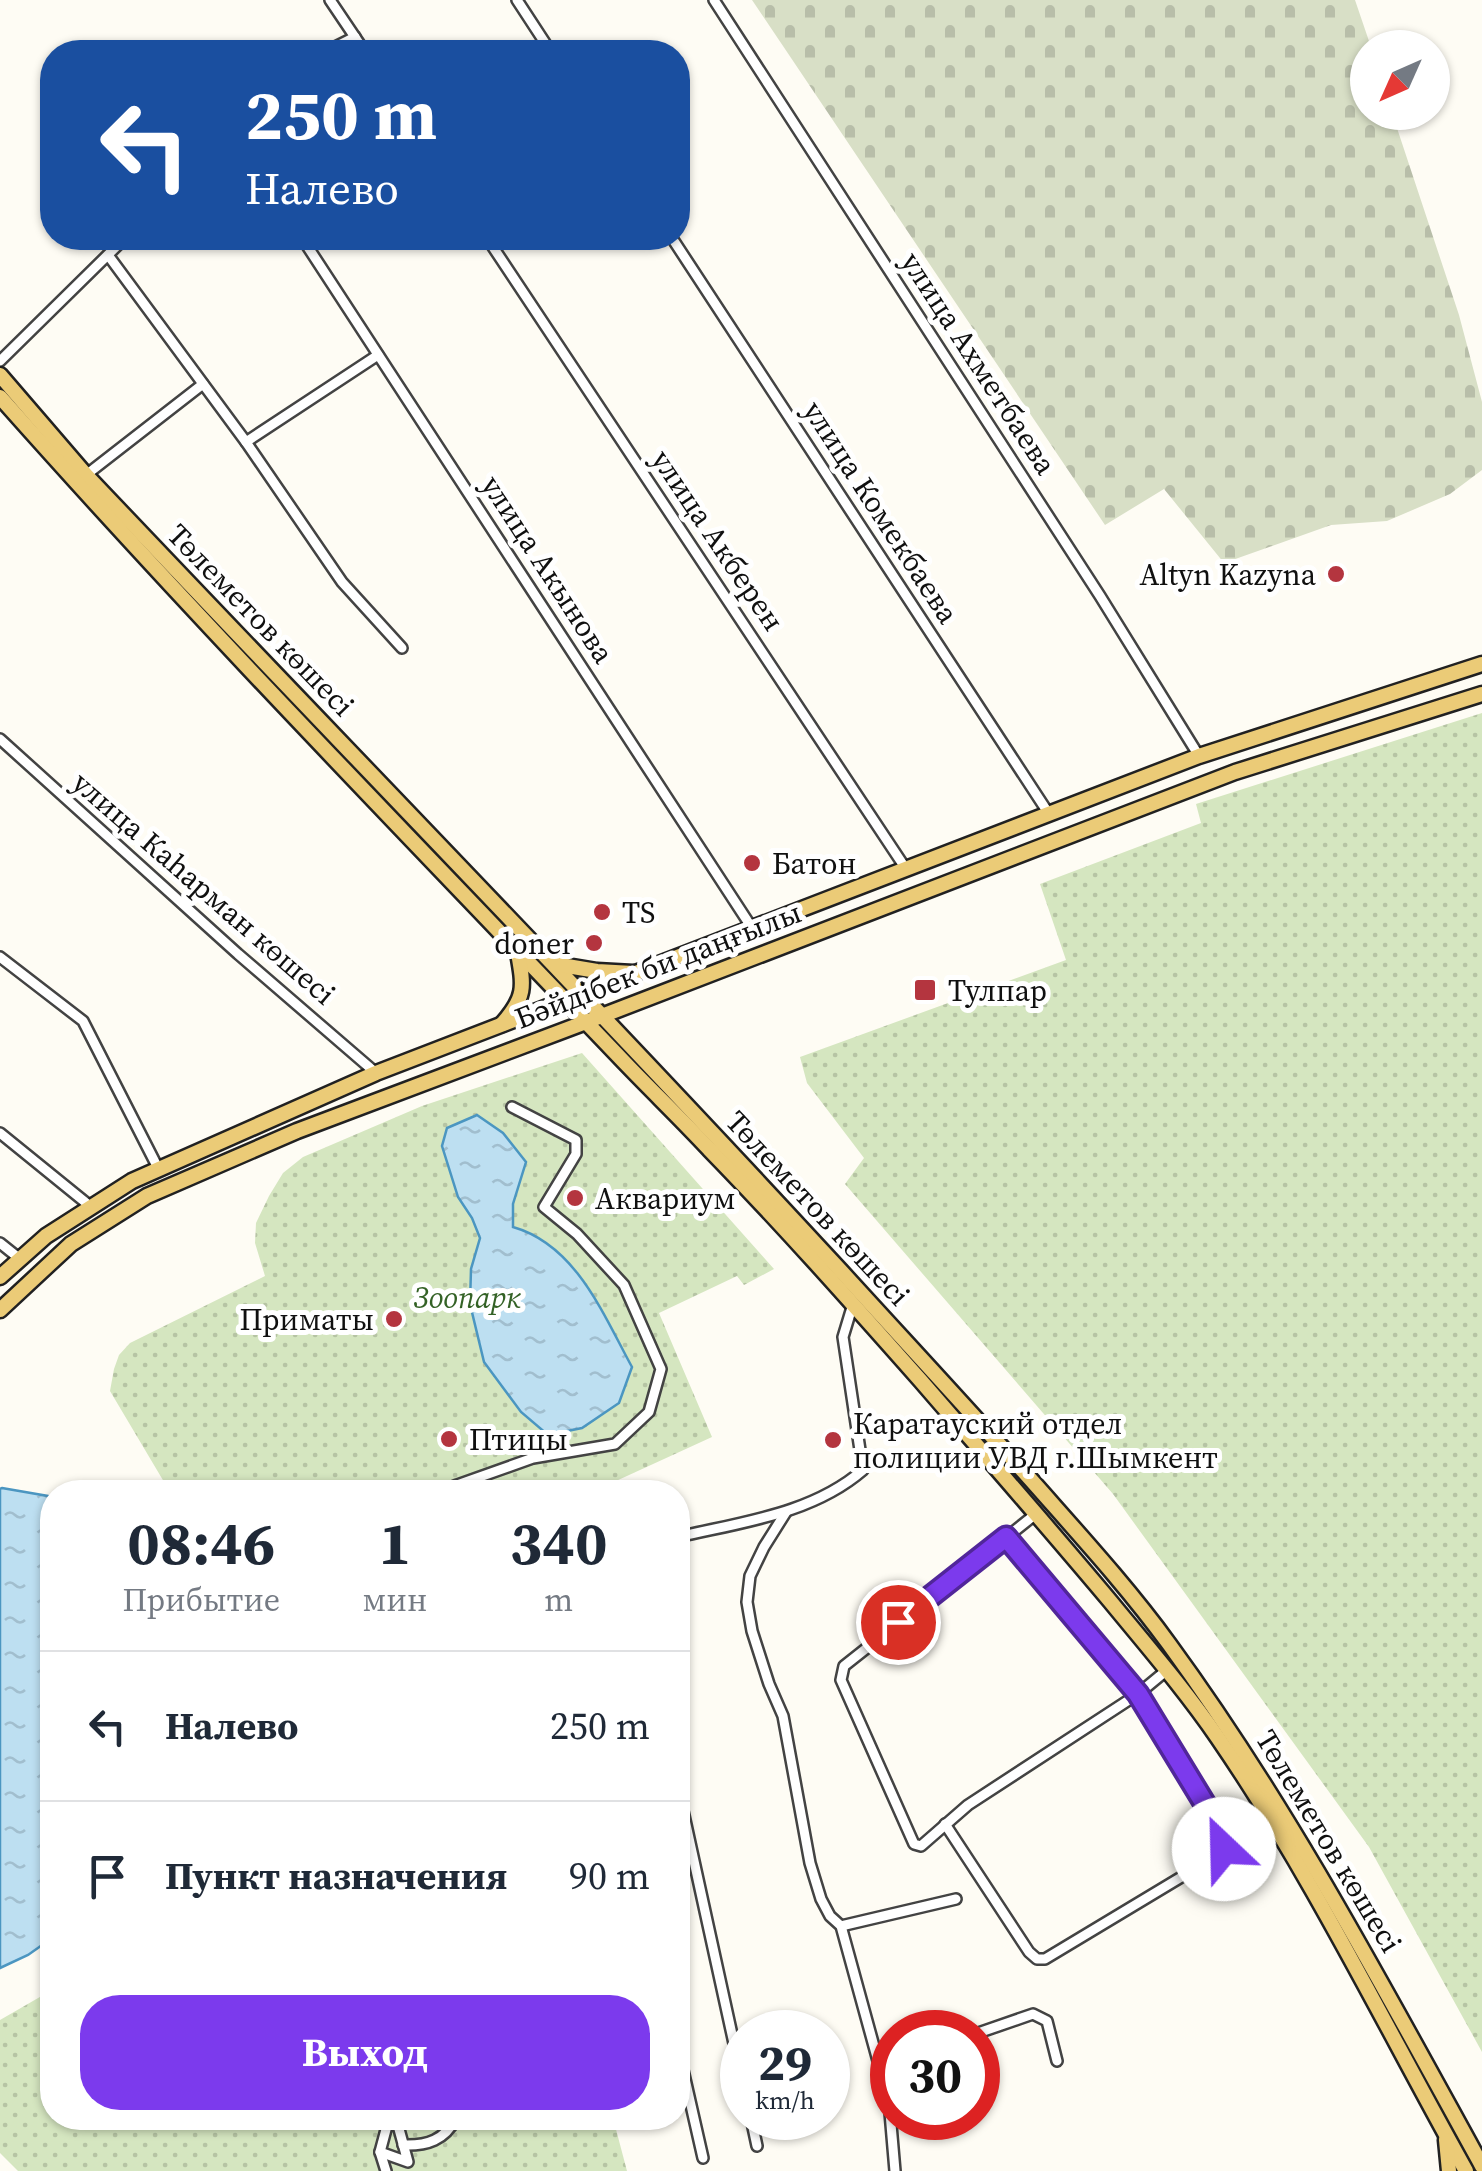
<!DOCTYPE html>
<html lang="ru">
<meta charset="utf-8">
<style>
body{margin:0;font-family:"Source Serif 4",serif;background:#f2f2f3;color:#1f2937;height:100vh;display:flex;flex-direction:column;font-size:38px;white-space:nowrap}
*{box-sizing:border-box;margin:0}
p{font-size:32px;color:#747a83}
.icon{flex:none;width:55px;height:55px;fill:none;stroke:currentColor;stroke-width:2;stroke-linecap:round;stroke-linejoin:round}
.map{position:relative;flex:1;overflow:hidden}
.details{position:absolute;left:40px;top:1480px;width:650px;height:650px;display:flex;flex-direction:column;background:#fff;border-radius:40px;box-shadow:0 2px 8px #0004}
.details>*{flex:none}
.banner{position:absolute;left:40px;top:40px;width:650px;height:210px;border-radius:40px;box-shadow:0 2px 8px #0004;background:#1a4fa0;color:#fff;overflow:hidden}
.needle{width:65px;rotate:225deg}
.fabs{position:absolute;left:1350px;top:30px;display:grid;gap:20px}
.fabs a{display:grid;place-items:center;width:100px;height:100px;border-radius:50%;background:#fff;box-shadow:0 2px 8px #0004;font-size:50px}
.speed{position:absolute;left:720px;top:2010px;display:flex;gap:20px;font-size:50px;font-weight:700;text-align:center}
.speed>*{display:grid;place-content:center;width:130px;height:130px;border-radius:50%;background:#fff;box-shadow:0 2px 8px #0004;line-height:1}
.speed small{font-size:25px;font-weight:400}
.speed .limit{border:15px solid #d22;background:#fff;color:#111}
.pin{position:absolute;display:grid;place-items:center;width:85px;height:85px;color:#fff;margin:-42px;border:5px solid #fff;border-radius:50%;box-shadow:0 2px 10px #0007}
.me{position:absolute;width:110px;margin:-55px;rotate:336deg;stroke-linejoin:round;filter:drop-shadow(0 0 8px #0008)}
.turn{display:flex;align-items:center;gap:35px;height:210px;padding:0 40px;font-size:45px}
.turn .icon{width:130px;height:130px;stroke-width:2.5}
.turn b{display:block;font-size:70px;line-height:85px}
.eta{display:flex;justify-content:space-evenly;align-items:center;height:170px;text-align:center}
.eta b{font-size:60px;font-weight:700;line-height:70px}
.button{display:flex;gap:20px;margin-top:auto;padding:20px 40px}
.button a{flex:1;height:115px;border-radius:40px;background:#7c3aed;color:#fff;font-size:40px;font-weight:700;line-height:115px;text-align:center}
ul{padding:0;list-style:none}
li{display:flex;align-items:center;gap:30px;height:150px;padding:0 40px;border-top:2px solid #e0e1e3}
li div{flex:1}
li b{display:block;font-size:38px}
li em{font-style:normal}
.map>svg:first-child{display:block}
</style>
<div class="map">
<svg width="1482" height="2171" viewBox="0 0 1482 2171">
<defs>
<pattern id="cemetery-stones" width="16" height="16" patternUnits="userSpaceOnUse" patternTransform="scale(2.5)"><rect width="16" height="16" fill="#d8dfc6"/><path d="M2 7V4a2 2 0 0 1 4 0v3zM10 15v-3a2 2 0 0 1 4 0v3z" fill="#b8bea9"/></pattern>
<pattern id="park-dots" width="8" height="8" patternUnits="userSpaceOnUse" patternTransform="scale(2.5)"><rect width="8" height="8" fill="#d5e6c0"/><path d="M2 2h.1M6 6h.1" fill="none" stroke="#b6c4a4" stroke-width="1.8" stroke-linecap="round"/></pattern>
<pattern id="water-ripples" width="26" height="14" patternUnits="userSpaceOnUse" patternTransform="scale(2.5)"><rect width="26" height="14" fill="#bddff1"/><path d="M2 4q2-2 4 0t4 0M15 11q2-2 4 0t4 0" fill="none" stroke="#a1bece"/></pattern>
</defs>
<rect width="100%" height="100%" fill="#fefcf4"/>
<!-- cemetery -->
<path fill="url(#cemetery-stones)" d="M752,0H1355L1371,47L1368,48V112L1392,113L1459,315L1482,402V470L1450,494L1387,521L1331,525L1224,563L1164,489L1105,525Z"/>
<!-- park -->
<g fill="url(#park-dots)">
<path d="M1482,713V2052L1369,1847L1113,1494L845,1184L864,1158L807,1083L800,1057L1066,960L1040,884L1201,823L1196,804Z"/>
<path d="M582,1053L774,1269L744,1285L737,1276L659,1313L712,1437L592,1492H170L110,1391L114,1369L119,1355L130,1343L265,1276L255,1243L256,1223L269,1196L283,1173L303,1157L422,1106Z"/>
<path d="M52,1990V2118H613L627,2171H18L0,2153V2020Z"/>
</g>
<!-- water -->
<g fill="url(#water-ripples)" stroke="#4b96c1" stroke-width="2.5">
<path d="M477,1115L503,1133L526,1162L513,1204V1227C576,1245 603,1314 632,1367L619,1403L582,1428L548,1435L521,1412L484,1362L470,1304L471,1269L480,1238L472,1218L458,1197L442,1146L447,1128Z"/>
<path d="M2,1488L48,1496L52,1499V1938L28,1955L0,1968V1489Z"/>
</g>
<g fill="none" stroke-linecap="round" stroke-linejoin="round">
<defs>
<g id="minor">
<path d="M330,0L365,52"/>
<path d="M517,0L551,52"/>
<path d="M714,0L1100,596L1199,756"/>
<path d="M325,52L355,37"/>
<path d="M302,238L752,928"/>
<path d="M487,238L906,869"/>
<path d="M672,238L1049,814"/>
<path d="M108,255L246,442L378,355"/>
<path d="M0,361L125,238"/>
<path d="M246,442L342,582L402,648"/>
<path d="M86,475L203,384"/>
<path d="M0,739L238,954L376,1073"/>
<path d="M0,957L83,1021L158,1168"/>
<path d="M0,1133L90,1206"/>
<path d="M0,1243L20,1259"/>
<path d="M440,1492L457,1485L533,1458L615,1444L649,1412L661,1369L624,1285L577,1234L544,1207L576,1154V1140L512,1107"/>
<path d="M786,1512L764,1547L750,1576L747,1602L752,1631L769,1684L783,1716L810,1863L821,1899L830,1916L841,1926L889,2101L895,2171"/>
<path d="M678,1537C742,1522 812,1514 863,1470L843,1337L853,1304"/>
<path d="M1007,1537L1138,1694L968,1805L921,1846L914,1844L841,1680L844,1666Z"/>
<path d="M1007,1537L1037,1513"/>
<path d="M678,1788L742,2080"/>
<path d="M945,1824L1029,1952L1037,1959H1045L1213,1858L1224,1849L1225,1837L1138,1694L1167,1670"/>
<path d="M841,1926L956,1899"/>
<path d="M978,2033L1033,2014L1047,2021L1057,2061"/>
<path d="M678,2048L703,2158"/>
<path d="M383,2118L388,2122L380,2152L408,2162L396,2118"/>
<path d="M751,2118L757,2146"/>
<path d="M403,2145C427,2146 445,2140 456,2118"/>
<path d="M380,2152L386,2171"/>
</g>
<g id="primary">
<path d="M0,375L86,475C337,740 592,1001 840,1270C912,1349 985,1427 1056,1508C1095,1552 1134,1596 1169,1644C1289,1808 1384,1988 1482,2166"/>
<path d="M0,397C203,626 417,845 628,1066C655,1094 683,1121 709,1149C782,1224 852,1303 921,1381C984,1454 1048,1527 1110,1601C1147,1646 1185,1690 1218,1738C1312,1875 1385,2026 1466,2171"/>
<path d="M555,964L597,971L633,973"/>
<path d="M502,1024C526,997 524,987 518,953"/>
<path d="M0,1277L46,1236L132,1181L376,1073L1199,756L1482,664"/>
<path d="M0,1310L71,1244L147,1196L297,1131L586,1022L1235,772L1482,694"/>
<path d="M1446,2140L1449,2171"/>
</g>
</defs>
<!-- minor casing -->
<use href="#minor" stroke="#434343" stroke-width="14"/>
<!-- primary casing -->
<use href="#primary" stroke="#212121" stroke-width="19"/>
<!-- minor -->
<use href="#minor" stroke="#fff" stroke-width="9"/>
<!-- primary -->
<use href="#primary" stroke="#ebcb77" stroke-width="14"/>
</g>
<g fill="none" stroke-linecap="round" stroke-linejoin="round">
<defs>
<path id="route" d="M898,1622L1006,1537L1138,1694L1225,1837L1224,1849"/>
</defs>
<!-- route casing -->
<use href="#route" stroke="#51269a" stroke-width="25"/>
<!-- route -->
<use href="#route" stroke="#7c3aed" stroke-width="18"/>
</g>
<!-- markers -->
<g fill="#b4353f" stroke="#fff" stroke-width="4">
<circle cx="1336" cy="574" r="10"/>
<circle cx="752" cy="863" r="10"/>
<circle cx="602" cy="912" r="10"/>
<circle cx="594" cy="943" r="10"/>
<rect x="913" y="978" width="24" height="24" rx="5"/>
<circle cx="575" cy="1198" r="10"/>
<circle cx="394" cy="1319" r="10"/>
<circle cx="449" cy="1439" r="10"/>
<circle cx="833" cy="1440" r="10"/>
</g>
<g text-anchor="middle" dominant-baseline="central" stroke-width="10" stroke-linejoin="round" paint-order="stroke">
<!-- street labels -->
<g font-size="30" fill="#101010" stroke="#fff">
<text transform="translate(979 363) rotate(57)">улица Ахметбаева</text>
<text transform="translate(881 512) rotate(57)">улица Комекбаева</text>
<text transform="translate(718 540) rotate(56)">улица Акберен</text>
<text transform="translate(548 569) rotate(57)">улица Акынова</text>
<text transform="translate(261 620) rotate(46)">Төлеметов көшесі</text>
<text transform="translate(204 888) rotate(41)">улица Каһарман көшесі</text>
<text transform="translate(658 965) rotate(-21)">Бәйдібек би даңғылы</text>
<text transform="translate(818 1208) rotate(47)">Төлеметов көшесі</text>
<text transform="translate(1329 1841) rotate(59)">Төлеметов көшесі</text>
</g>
<!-- poi labels -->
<g font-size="30" fill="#101010" stroke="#fff" text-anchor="start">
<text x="1316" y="574" text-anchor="end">Altyn Kazyna</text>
<text x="772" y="863">Батон</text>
<text x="622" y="912">TS</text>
<text x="574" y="943" text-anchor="end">doner</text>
<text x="948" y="990">Тулпар</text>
<text x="595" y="1198">Аквариум</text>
<text x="374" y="1319" text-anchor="end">Приматы</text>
<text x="853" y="1423">Каратауский отдел<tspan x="853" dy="34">полиции УВД г.Шымкент</tspan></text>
<text x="469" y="1439">Птицы</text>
</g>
<!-- park labels -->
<g font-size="30" font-style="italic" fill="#346226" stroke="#fff">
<text x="467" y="1297">Зоопарк</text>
</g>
</g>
</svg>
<div class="fabs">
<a><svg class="needle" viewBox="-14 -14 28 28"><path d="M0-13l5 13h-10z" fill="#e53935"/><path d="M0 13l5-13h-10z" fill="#747a83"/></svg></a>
</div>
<div class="speed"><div>29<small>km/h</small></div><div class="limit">30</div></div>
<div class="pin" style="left:898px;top:1622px;background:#d93025"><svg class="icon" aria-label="arrive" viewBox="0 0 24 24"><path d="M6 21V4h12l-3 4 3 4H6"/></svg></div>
<svg class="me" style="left:1224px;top:1849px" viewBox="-20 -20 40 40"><circle r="19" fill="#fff"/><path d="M0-13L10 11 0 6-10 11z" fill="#7c3aed"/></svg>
<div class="banner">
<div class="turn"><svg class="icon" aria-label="left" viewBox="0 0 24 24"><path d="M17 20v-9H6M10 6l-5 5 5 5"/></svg><div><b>250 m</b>Налево</div></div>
</div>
<section class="details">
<div class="eta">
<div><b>08:46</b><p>Прибытие</p></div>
<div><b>1</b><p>мин</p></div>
<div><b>340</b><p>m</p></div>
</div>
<ul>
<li><svg class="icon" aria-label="left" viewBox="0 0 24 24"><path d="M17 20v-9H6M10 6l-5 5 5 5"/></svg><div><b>Налево</b></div><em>250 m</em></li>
<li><svg class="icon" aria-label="arrive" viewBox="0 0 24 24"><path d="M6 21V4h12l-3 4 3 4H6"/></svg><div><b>Пункт назначения</b></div><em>90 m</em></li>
</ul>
<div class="button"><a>Выход</a></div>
</section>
</div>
